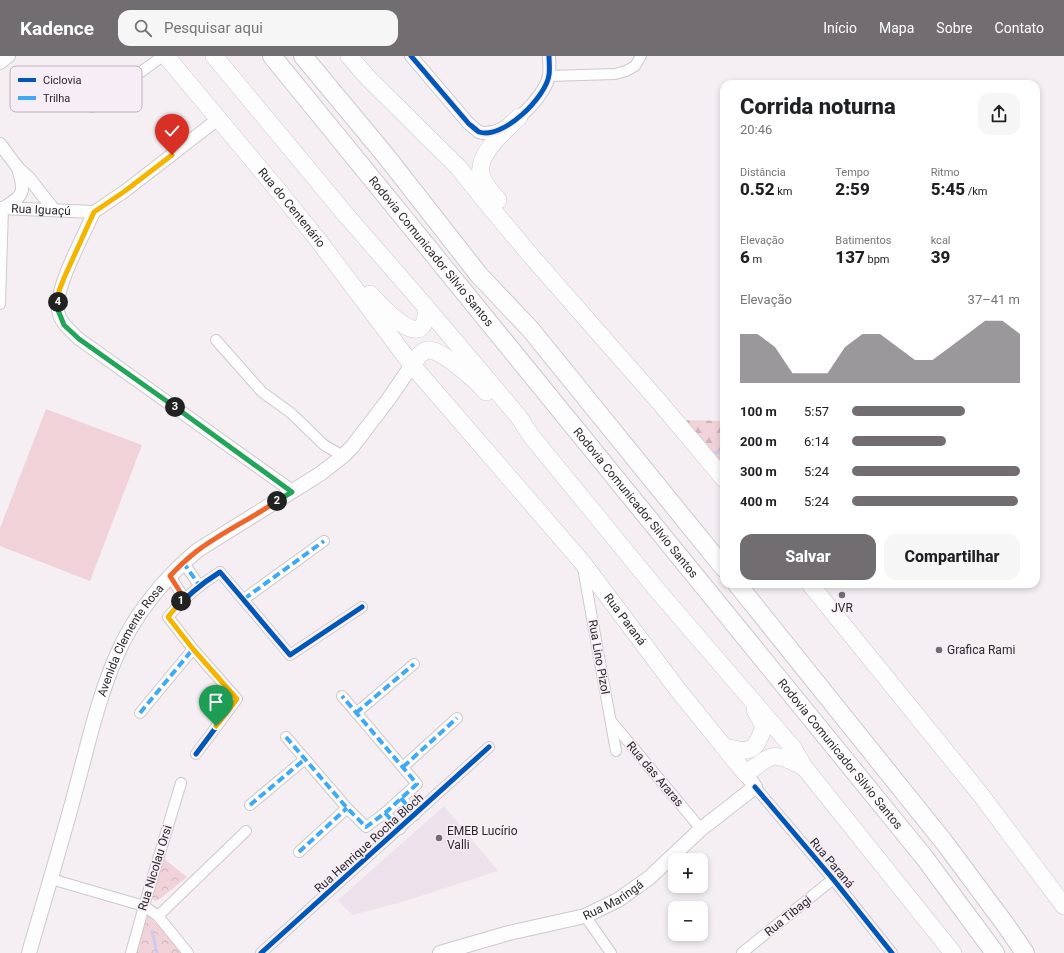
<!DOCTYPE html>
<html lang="pt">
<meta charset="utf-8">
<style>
body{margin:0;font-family:Roboto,sans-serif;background:#f6f6f6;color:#202124;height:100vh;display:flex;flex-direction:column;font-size:15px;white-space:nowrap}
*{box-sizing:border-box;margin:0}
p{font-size:13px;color:#757577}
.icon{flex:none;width:22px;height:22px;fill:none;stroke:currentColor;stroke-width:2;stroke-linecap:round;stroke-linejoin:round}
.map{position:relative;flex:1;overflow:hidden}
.drawer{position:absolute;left:720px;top:24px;width:320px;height:508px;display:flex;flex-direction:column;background:#fff;border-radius:12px;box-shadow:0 2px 6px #0003}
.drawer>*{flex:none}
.fabs{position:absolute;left:668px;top:797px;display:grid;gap:8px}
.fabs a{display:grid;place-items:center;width:40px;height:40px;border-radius:8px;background:#fff;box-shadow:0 2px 6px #0003;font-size:20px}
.pin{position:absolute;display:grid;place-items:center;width:34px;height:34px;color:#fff;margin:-41px -17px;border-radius:50% 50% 50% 0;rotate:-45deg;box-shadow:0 0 4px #0007}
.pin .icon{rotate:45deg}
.km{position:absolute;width:20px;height:20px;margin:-10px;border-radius:50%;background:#222;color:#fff;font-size:11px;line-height:20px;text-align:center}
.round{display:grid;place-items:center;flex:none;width:42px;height:42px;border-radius:12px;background:#f6f6f6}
.summary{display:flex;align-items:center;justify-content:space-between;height:68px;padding:0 20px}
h1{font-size:22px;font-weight:800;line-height:30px}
.stats{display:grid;grid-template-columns:repeat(3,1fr);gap:6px;height:68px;padding:4px 20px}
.stats div{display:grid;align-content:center}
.stats b{font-size:17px;font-weight:800}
.stats small{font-size:11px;font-weight:400}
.stats p{font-size:11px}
.chart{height:112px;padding:8px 20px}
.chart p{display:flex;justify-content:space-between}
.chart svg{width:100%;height:72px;margin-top:4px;fill:#726d71;opacity:.7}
.cta{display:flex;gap:8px;margin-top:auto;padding:8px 20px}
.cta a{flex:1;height:46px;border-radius:12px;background:#726d71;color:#fff;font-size:16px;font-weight:800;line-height:46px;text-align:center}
.cta a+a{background:#f6f6f6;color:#202124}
ul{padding:0 20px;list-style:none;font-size:13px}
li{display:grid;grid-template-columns:64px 48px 1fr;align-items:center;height:30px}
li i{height:10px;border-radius:5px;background:#726d71}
header{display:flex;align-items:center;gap:24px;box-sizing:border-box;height:56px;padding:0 20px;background:#726d71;color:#fff}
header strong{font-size:19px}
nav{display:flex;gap:22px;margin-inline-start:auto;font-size:14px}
.search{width:280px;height:36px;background:#f6f6f6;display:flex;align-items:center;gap:10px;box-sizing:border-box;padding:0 14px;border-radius:12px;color:#757577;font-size:15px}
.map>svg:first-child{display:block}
.built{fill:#ede2ec}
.forest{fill:url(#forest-firs)}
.park{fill:url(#park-crowns)}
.pitch{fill:#f0d2d8}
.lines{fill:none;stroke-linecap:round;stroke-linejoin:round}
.stream{stroke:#cecaea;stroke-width:3}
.minor-casing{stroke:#cdc8cc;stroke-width:12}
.tertiary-casing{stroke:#cdc8cc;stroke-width:14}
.secondary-casing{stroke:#cdc8cc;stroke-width:16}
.trunk-casing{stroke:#cdc8cc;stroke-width:18}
.motorway-casing{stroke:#cdc8cc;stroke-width:20}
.minor{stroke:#fefdfd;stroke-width:10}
.tertiary{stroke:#fefdfd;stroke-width:12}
.secondary{stroke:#fefdfd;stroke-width:14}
.trunk{stroke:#fefdfd;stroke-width:17}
.motorway{stroke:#fefdfd;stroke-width:18}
.quiet{stroke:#3fa9f5;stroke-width:4;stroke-dasharray:8 4;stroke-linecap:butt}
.cycleway-casing{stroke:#f7edf6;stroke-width:8}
.cycleway{stroke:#0057b8;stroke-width:5}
.split-1-casing{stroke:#fff;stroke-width:8}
.split-2-casing{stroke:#fff;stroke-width:8}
.split-3-casing{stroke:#fff;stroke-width:8}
.split-4-casing{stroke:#fff;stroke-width:8}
.split-5-casing{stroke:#fff;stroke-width:8}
.split-1{stroke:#f5b400;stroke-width:5}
.split-2{stroke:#f0652b;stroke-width:5}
.split-3{stroke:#22a559;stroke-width:5}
.split-4{stroke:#22a559;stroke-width:5}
.split-5{stroke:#f5b400;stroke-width:5}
.poi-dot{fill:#726d71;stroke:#f7edf6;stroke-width:1.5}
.labels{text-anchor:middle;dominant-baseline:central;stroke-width:3;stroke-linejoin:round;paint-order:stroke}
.street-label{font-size:12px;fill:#2b272b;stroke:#f7edf6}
.poi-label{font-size:12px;fill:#2b272b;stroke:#f7edf6;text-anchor:start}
.key{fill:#f7edf6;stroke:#bab2b9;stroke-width:1}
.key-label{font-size:11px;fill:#2b272b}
</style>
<header>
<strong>Kadence</strong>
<div class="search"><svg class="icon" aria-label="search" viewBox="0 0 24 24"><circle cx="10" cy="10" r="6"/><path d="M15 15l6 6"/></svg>Pesquisar aqui</div>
<nav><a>Início</a><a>Mapa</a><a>Sobre</a><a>Contato</a></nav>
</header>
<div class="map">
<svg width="1064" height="897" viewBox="0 0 1064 897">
<defs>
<pattern id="forest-firs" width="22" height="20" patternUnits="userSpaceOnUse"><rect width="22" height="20" fill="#f0d2d8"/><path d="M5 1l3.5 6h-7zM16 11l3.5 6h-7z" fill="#ceb4ba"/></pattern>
<pattern id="park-crowns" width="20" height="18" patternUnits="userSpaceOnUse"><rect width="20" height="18" fill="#f0d2d8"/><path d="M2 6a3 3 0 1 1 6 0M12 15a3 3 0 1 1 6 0" fill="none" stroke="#ceb4ba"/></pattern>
</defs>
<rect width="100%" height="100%" fill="#f5eff4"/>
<!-- built -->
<polygon class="built" points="444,750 498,815 402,846 352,859 338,844"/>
<!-- forest -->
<polygon class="forest" points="681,364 724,365 724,412"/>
<!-- park -->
<g class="park">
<polygon points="163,802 187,821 161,842 155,845 153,843 152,838"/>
<polygon points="145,857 159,870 182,897 135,897"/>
</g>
<!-- pitch -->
<polygon class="pitch" points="46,353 142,389 90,525 0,490 0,472"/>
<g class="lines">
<!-- stream -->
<g class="stream">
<polyline points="711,398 724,395"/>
<polyline points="152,875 157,897"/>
</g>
<defs>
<g id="minor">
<polyline points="549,20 615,18 626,15 635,10 641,0"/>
<polyline points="92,51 163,0"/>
<polyline points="0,248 3,152"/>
<polyline points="216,284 262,336 291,357 324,389 343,400"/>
<polyline points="183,506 199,529"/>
<polyline points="583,512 616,695"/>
<polyline points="170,520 184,542"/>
<polyline points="244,543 324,485"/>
<polyline points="140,657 193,593"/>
<polyline points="356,657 414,608"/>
<polyline points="611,665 701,773"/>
<polyline points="286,681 347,752 366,771 385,757 417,728 342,640"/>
<path d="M196,698L237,643L193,593L168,561C184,542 199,529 220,516L290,599L362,551"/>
<polyline points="403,711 457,662"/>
<polyline points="755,731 833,823 892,897"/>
<polyline points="401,742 415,759"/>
<polyline points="250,749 305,703"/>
<polyline points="385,757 400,773"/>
<polyline points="299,796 347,752"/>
<polyline points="51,823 144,850 158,860 188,897"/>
<polyline points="158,860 246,775"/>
<polyline points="585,860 611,897"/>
<polyline points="131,897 144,850 181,727"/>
<polyline points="261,897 489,691"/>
<polyline points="742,897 833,823"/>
</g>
<g id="tertiary">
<path d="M411,0L469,68C472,70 476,74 479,76C503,84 546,41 549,19C550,13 549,6 549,0"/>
<polyline points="0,7 9,0"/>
<polyline points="0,88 18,112 29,122 54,154"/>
<path id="s1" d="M0,152L94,156L125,135L218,63"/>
<path d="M3,152C25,139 25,136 18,112"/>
<path d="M94,156C84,179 55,231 58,254C59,266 71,275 79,283L292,435"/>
</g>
<g id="secondary">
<path id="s2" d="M29,897C44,845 60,792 74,740C87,693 97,645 116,601C133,560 164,522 198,494L320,418L343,400L352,391L388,344L412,309"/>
<path id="s3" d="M440,897L509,877L585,860L618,844L649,822L701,773L755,731L746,718"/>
</g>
<g id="trunk">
<path id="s4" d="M166,0L281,138L322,189L412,309L582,506L678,634L746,718C773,697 773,695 804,711"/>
<polyline points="214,0 346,159 426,251 518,360 532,381 658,535 793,692 804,711 953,897"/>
<polyline points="349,0 368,22 458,111 481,140 532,201 661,348 724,423"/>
<path d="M498,144C491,136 483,128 481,118C477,97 506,74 519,61"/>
<path d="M370,238C378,247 413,286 423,269C427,264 426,257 426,251"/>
<path d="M412,309C416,304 420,296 427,294C439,291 478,326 486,336"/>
<polyline points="810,528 981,739 1064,850"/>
<path d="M724,691C749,697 755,698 764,670L755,654"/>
</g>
<g id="motorway">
<path id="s5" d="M272,0L924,801L995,897"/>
<polyline points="303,0 386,100 479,219 531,274 724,512"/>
<polyline points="737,528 944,786 1005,868 1025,897"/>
</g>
</defs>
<!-- minor casing -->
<use href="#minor" class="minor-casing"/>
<!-- tertiary casing -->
<use href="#tertiary" class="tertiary-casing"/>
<!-- secondary casing -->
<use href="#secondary" class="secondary-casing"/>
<!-- trunk casing -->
<use href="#trunk" class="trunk-casing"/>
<!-- motorway casing -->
<use href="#motorway" class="motorway-casing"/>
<!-- minor -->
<use href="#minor" class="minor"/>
<!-- tertiary -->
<use href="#tertiary" class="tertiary"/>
<!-- secondary -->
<use href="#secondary" class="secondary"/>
<!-- trunk -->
<use href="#trunk" class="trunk"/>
<!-- motorway -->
<use href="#motorway" class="motorway"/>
<!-- quiet -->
<g class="quiet">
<polyline points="183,506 199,529"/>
<polyline points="170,520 184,542"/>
<polyline points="244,543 324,485"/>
<polyline points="140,657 193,593"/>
<polyline points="356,657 414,608"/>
<polyline points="286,681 347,752 366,771 385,757 417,728 342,640"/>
<polyline points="403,711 457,662"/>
<polyline points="401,742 415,759"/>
<polyline points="250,749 305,703"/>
<polyline points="385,757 400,773"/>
<polyline points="299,796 347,752"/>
</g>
<defs>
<g id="cycleway">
<path d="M411,0L469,68C472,70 476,74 479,76C503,84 546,41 549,19C550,13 549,6 549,0"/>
<path d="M94,156C84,179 55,231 58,254C59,266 71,275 79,283L292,435"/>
<path d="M196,698L237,643L193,593L168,561C184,542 199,529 220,516L290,599L362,551"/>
<polyline points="755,731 833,823 892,897"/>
<polyline points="261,897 489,691"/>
</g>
</defs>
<!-- cycleway casing -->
<use href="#cycleway" class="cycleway-casing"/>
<!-- cycleway -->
<use href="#cycleway" class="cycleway"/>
</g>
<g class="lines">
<defs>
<polyline id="split-1" points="181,545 168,561 193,593 237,643 216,670"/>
<path id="split-2" d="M181,545L184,542L170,520C178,511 187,503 197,495C222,476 251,463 277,445"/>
<polyline id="split-3" points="175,351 292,436 277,445"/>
<polyline id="split-4" points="58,246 58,254 64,269 79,283 175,351"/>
<polyline id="split-5" points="58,246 59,235 64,222 94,156 125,135 172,99"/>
</defs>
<!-- split-1 casing -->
<use href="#split-1" class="split-1-casing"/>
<!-- split-2 casing -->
<use href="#split-2" class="split-2-casing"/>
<!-- split-3 casing -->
<use href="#split-3" class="split-3-casing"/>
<!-- split-4 casing -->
<use href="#split-4" class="split-4-casing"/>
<!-- split-5 casing -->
<use href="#split-5" class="split-5-casing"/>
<!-- split-1 -->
<use href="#split-1" class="split-1"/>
<!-- split-2 -->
<use href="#split-2" class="split-2"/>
<!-- split-3 -->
<use href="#split-3" class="split-3"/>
<!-- split-4 -->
<use href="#split-4" class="split-4"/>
<!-- split-5 -->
<use href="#split-5" class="split-5"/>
</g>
<!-- markers -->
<g class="poi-dot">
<circle cx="842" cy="539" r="4"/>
<circle cx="939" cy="594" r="4"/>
<circle cx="439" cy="782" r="4"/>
</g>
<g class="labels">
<!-- street labels -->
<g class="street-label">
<text stroke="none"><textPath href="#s4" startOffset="197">Rua do Centenário</textPath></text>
<text stroke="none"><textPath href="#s1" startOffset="41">Rua Iguaçú</textPath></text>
<text stroke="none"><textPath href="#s5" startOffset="252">Rodovia Comunicador Silvio Santos</textPath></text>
<text stroke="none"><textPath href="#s5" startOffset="576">Rodovia Comunicador Silvio Santos</textPath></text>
<text stroke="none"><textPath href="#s4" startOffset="727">Rua Paraná</textPath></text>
<text stroke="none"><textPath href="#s2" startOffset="330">Avenida Clemente Rosa</textPath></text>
<text transform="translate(599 601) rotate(80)">Rua Lino Pizol</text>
<text stroke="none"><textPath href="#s5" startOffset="900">Rodovia Comunicador Silvio Santos</textPath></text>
<text transform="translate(655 718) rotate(50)">Rua das Araras</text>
<text transform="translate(369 787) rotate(-42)">Rua Henrique Rocha Bloch</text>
<text transform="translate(832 807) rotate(50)">Rua Paraná</text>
<text transform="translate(155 812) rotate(-73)">Rua Nicolau Orsi</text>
<text stroke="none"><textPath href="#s3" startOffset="182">Rua Maringá</textPath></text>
<text transform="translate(788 860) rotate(-39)">Rua Tibagi</text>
</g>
<!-- poi labels -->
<g class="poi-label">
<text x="842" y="552" text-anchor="middle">JVR</text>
<text x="947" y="594">Grafica Rami</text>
<text x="447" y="775">EMEB Lucírio<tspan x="447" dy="14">Valli</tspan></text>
</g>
</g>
<!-- legend -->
<rect x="10" y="10" width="132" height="46" rx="6" class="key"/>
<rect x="18" y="22" width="18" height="4" fill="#0057b8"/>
<rect x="18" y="40" width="18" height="4" fill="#3fa9f5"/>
<g class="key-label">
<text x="43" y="28">Ciclovia</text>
<text x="43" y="46">Trilha</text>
</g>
</svg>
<div class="fabs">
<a>+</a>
<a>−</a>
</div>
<div class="pin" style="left:216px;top:670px;background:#1e9e55"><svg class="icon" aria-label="arrive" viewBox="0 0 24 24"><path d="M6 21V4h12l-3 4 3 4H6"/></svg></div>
<div class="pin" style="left:172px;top:99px;background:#d93025"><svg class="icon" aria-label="check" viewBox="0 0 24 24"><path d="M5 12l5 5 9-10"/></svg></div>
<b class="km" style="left:181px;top:545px">1</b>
<b class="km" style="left:277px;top:445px">2</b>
<b class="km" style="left:175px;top:351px">3</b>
<b class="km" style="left:58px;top:246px">4</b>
<section class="drawer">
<div class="summary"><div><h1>Corrida noturna</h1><p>20:46</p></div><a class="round"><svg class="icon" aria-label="share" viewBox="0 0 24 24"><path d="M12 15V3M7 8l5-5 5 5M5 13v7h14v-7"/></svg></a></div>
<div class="stats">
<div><p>Distância</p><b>0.52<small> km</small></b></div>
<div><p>Tempo</p><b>2:59</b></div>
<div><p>Ritmo</p><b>5:45<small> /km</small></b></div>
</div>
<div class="stats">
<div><p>Elevação</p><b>6<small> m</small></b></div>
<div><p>Batimentos</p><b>137<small> bpm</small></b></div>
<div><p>kcal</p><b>39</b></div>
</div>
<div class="chart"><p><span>Elevação</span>37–41 m</p>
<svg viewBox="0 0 160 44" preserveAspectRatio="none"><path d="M0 44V14L10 14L20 22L30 38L40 38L50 38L60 22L70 14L80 14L90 22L100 30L110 30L120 22L130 14L140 6L150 6L160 14V44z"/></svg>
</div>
<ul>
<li><b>100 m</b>5:57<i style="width:67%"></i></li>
<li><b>200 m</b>6:14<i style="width:56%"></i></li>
<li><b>300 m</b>5:24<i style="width:100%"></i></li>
<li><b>400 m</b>5:24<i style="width:99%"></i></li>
</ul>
<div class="cta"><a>Salvar</a><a>Compartilhar</a></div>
</section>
</div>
